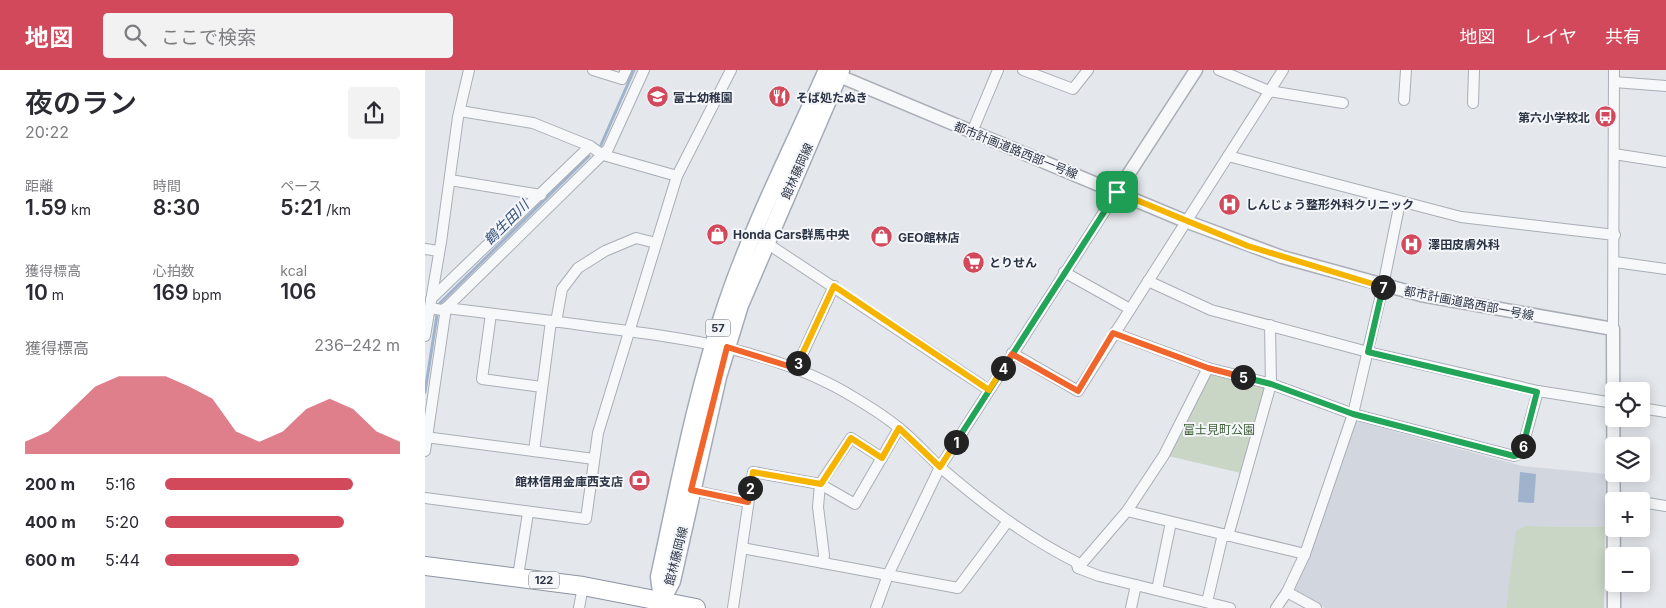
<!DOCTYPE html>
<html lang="ja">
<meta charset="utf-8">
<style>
body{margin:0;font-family:Inter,"Noto Sans JP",sans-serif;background:#f2f2f3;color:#2b2b33;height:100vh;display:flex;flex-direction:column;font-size:19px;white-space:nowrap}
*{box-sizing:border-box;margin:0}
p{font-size:16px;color:#7c7c81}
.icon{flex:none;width:28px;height:28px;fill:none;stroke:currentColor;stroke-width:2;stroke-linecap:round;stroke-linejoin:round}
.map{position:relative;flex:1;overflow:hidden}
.side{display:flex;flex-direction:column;background:#fff;width:425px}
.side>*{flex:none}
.controls{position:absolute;left:1180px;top:312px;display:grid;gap:10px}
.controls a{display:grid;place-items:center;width:45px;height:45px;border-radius:5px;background:#fff;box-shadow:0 2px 12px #0003;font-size:25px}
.pin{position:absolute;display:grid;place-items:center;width:42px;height:42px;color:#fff;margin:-21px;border-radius:10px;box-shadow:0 2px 8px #0006}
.km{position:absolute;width:25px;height:25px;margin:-12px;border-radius:50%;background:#222;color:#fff;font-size:14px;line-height:25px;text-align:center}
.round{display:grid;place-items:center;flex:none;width:52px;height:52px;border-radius:5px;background:#f2f2f3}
.overview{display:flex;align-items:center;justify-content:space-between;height:85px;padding:0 25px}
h1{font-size:28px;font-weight:600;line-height:38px}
.stats{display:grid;grid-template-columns:repeat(3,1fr);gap:8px;height:85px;padding:5px 25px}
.stats div{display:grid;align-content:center}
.stats b{font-size:21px;font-weight:600}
.stats small{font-size:14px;font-weight:400}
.stats p{font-size:14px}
.chart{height:140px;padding:10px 25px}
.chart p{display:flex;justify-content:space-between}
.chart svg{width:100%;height:90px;margin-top:5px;fill:#d1495b;opacity:.7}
ul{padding:0 25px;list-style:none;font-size:16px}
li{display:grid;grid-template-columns:80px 60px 1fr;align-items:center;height:38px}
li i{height:12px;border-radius:6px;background:#d1495b}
header{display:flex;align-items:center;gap:30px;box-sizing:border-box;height:70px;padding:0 25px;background:#d1495b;color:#fff}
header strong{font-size:24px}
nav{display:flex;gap:28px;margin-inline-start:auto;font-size:18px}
.search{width:350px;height:45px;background:#f2f2f3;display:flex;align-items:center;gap:12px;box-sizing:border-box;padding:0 18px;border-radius:5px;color:#7c7c81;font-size:19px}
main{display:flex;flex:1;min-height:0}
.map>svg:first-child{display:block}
.built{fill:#d2d6de}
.green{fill:#c9d6c5}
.water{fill:#9fb4cc}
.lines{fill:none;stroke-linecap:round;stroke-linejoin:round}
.stream{stroke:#9fb4cc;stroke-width:3}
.minor-casing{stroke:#a9aeb7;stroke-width:12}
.tertiary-casing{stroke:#a9aeb7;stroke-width:15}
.primary-casing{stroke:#a3abb8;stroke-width:19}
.trunk-casing{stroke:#8b94a3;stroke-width:20}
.minor{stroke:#f7f8fa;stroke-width:10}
.tertiary{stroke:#f7f8fa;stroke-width:12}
.primary{stroke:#fff;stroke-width:16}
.trunk{stroke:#fff;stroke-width:18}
.split-1-casing{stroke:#fff;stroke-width:10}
.split-2-casing{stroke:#fff;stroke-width:10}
.split-3-casing{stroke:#fff;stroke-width:10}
.split-4-casing{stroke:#fff;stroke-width:10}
.split-5-casing{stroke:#fff;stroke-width:10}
.split-6-casing{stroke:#fff;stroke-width:10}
.split-7-casing{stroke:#fff;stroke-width:10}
.split-8-casing{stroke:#fff;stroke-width:10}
.split-1{stroke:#22a559;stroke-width:6}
.split-2{stroke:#f5b400;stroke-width:6}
.split-3{stroke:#f0652b;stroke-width:6}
.split-4{stroke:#f5b400;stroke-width:6}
.split-5{stroke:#f0652b;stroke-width:6}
.split-6{stroke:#22a559;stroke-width:6}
.split-7{stroke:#22a559;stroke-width:6}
.split-8{stroke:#f5b400;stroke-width:6}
.labels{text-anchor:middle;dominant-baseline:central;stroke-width:4;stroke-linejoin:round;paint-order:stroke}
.shield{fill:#f4f6f9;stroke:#676e7b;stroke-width:1}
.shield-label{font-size:11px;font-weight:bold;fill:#2b3445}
.poi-label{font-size:12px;font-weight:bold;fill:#2b3445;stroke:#f4f6f9;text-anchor:start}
.street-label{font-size:12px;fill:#2b3445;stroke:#f4f6f9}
.park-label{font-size:12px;fill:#3f6138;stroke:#f4f6f9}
.water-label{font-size:14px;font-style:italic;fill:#34527a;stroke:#f4f6f9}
</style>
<header>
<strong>地図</strong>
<div class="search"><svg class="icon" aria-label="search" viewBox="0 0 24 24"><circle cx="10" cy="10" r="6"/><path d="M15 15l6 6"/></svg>ここで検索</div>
<nav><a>地図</a><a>レイヤ</a><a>共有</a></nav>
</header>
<main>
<section class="side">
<div class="overview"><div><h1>夜のラン</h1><p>20:22</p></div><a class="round"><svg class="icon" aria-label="share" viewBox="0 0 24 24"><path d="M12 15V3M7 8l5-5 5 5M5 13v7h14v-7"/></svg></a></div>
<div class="stats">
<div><p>距離</p><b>1.59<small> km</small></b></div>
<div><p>時間</p><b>8:30</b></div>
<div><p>ペース</p><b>5:21<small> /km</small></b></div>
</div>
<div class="stats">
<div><p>獲得標高</p><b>10<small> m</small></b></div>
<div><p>心拍数</p><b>169<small> bpm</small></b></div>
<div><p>kcal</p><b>106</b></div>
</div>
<div class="chart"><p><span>獲得標高</span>236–242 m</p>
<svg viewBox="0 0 160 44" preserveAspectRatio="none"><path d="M0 44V38L10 33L20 22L30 11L40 6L50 6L60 6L70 11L80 17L90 33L100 38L110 33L120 22L130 17L140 22L150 33L160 38V44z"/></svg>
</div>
<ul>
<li><b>200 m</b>5:16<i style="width:80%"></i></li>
<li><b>400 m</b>5:20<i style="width:76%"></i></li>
<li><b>600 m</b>5:44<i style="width:57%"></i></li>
</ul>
</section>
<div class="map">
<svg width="1241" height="538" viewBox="0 0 1241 538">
<rect width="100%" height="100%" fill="#e4e7ec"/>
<!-- built -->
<polygon class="built" points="934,352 1097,396 1181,404 1180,457 1100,456 1092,461 1081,538 900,538 868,521 929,353"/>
<!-- green -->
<g class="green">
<polygon points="783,298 846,314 820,404 739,385"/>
<polygon points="1100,456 1180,457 1179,538 1081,538 1091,461"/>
</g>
<!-- water -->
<polygon class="water" points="1095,402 1111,404 1109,433 1093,432"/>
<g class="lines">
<!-- stream -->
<g class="stream">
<polyline points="176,75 209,0"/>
<polyline points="14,234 164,86"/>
<polyline points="0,322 12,245"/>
</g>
<defs>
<g id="minor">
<polyline points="168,0 197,9 201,0"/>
<polyline points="598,0 648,19 663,0"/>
<polyline points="794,0 844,21 918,33"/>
<polyline points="1189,12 1241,16"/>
<polyline points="979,30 981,0"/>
<polyline points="1048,33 1049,0"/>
<polyline points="35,41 108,53 165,76"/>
<polyline points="547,62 573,0"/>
<polyline points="1189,84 1241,92"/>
<polyline points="803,86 1036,147 1190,165"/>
<polyline points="25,110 116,125"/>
<polyline points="340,172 564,320"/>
<polyline points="0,179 13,181"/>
<polyline points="1190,192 1241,199"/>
<polyline points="639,202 705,239"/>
<polyline points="723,211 786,240 943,282 1113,321 1189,333"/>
<polyline points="6,229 165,76 178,85 252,106"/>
<path d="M5,238L17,240L21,238C71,244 121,250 171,257C260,268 352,280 430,328C445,337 461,347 474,358C489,370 501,384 515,397C557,433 601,467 651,492L653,498L674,506L805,538"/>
<polyline points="66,244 57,309 117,317"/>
<polyline points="131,252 137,219 153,198 180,181 211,168 231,173"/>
<polyline points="1188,259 1189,0"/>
<polyline points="689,263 783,298 846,314 928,344 1089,386 1096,383 1113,321"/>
<polyline points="0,266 16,172 33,47 44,0"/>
<polyline points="587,283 653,321 858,0"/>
<polyline points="371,298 409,216"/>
<polyline points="1216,338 1241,342"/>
<polyline points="0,367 169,389"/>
<polyline points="0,381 21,238 183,79 219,0"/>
<polyline points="109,381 126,251"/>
<polyline points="266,420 323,432"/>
<polyline points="0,428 161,449 173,363 252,106 306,0"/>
<polyline points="1188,428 1211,431"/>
<polyline points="1216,432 1241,436"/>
<polyline points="702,441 880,484"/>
<polyline points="803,466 846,314 845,255"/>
<polyline points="317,478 533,518 583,451"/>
<polyline points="398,493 399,485 393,437 395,414 426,368 457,388"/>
<polyline points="653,498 702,441 739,385 783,298"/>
<polyline points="93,506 103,443"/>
<polyline points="732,520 746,452"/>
<polyline points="862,522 891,538"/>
<polyline points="782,532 798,464"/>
<polyline points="154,538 158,516"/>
<polyline points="308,538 328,402 395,414 430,434 474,358"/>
<polyline points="451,538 463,505 515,397 692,122"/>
<polyline points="706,538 711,515"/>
<polyline points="851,538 862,522 880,484 928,344 958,216 975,132"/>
</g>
<g id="tertiary">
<polyline points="407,3 760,151 857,187 996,225 1188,259 1189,538"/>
<polyline points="692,122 771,0"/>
</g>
<g id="primary">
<polyline points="237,530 247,511 293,307 315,235 416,0"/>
<path d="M237,530L234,507C254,415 271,322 302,232C329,153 368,77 402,0"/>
</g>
<polyline id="trunk" points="0,496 158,516 271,538"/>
</defs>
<!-- minor casing -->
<use href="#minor" class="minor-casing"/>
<!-- tertiary casing -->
<use href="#tertiary" class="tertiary-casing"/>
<!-- primary casing -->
<use href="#primary" class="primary-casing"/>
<!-- trunk casing -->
<use href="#trunk" class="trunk-casing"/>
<!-- minor -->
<use href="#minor" class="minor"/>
<!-- tertiary -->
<use href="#tertiary" class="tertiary"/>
<!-- primary -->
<use href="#primary" class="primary"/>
<!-- trunk -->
<use href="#trunk" class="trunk"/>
</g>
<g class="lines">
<defs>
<polyline id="split-1" points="531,372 692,122"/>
<polyline id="split-2" points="325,418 328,402 396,414 426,368 457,388 474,358 515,397 531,372"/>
<polyline id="split-3" points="325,418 323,432 266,420 302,277 370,298 373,293"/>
<polyline id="split-4" points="373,293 409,216 564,320 578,298"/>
<polyline id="split-5" points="578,298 587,284 653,321 688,263 783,298 818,307"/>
<polyline id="split-6" points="818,307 846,314 928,344 1089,386 1096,384 1098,376"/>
<polyline id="split-7" points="958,217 943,282 1112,322 1098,376"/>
<polyline id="split-8" points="692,122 823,176 958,217"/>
</defs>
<!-- split-1 casing -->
<use href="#split-1" class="split-1-casing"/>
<!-- split-2 casing -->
<use href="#split-2" class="split-2-casing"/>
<!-- split-3 casing -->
<use href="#split-3" class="split-3-casing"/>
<!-- split-4 casing -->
<use href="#split-4" class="split-4-casing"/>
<!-- split-5 casing -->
<use href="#split-5" class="split-5-casing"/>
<!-- split-6 casing -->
<use href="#split-6" class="split-6-casing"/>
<!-- split-7 casing -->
<use href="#split-7" class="split-7-casing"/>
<!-- split-8 casing -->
<use href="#split-8" class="split-8-casing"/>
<!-- split-1 -->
<use href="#split-1" class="split-1"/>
<!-- split-2 -->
<use href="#split-2" class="split-2"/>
<!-- split-3 -->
<use href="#split-3" class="split-3"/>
<!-- split-4 -->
<use href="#split-4" class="split-4"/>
<!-- split-5 -->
<use href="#split-5" class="split-5"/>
<!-- split-6 -->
<use href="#split-6" class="split-6"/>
<!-- split-7 -->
<use href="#split-7" class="split-7"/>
<!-- split-8 -->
<use href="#split-8" class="split-8"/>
</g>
<!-- icons -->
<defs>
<symbol id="school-disc" viewBox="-11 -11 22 22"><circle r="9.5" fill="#d1495b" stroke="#f4f6f9"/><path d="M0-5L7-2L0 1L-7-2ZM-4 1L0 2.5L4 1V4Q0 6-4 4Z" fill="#fff"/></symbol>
<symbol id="restaurant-disc" viewBox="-11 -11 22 22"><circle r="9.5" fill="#d1495b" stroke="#f4f6f9"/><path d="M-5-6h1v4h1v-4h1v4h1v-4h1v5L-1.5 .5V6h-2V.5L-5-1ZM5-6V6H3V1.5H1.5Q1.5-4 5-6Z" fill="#fff"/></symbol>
<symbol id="bus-disc" viewBox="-11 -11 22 22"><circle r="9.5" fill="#d1495b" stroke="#f4f6f9"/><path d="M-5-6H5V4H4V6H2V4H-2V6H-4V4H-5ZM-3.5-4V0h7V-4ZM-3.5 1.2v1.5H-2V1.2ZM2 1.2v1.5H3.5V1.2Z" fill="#fff"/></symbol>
<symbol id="hospital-disc" viewBox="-11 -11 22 22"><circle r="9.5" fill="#d1495b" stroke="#f4f6f9"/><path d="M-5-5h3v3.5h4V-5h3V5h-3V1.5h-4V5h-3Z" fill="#fff"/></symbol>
<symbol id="shop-disc" viewBox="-11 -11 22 22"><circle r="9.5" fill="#d1495b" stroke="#f4f6f9"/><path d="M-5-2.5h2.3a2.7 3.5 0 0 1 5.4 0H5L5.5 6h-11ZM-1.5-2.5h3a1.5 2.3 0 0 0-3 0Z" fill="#fff"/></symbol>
<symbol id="supermarket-disc" viewBox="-11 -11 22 22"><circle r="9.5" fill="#d1495b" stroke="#f4f6f9"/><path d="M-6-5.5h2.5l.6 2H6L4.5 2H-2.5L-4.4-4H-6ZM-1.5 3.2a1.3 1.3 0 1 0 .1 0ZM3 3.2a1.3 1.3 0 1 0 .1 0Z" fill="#fff"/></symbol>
<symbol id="bank-disc" viewBox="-11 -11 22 22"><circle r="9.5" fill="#d1495b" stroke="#f4f6f9"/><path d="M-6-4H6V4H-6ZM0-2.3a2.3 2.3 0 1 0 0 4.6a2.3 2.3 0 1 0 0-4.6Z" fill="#fff"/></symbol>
</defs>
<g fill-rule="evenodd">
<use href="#school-disc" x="220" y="14" width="25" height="25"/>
<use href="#restaurant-disc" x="342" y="14" width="25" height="25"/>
<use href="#bus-disc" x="1168" y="34" width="25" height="25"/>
<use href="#hospital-disc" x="792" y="122" width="25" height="25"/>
<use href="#shop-disc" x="280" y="152" width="25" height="25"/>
<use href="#shop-disc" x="444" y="154" width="25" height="25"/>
<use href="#hospital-disc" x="974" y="162" width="25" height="25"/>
<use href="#supermarket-disc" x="536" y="180" width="25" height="25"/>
<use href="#bank-disc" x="202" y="398" width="25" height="25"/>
</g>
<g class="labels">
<!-- shield labels -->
<g class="shield">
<rect x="280.5" y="249.5" width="25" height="17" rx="4"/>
<rect x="104" y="501.5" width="30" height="17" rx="4"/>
</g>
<g class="shield-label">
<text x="293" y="258">57</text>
<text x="119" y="510">122</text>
</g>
<!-- poi labels -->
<g class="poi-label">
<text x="248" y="27">富士幼稚園</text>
<text x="371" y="27">そば処たぬき</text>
<text x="1165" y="47" text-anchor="end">第六小学校北</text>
<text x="821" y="134">しんじょう整形外科クリニック</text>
<text x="308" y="164">Honda Cars群馬中央</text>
<text x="473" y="167">GEO館林店</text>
<text x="1003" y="174">澤田皮膚外科</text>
<text x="564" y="192">とりせん</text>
<text x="198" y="411" text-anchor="end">館林信用金庫西支店</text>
</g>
<!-- street labels -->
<g class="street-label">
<text transform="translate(591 80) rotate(22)">都市計画道路西部一号線</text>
<text transform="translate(372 101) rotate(-66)">館林藤岡線</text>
<text transform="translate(1044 233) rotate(11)">都市計画道路西部一号線</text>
<text transform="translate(251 486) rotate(-76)">館林藤岡線</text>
</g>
<!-- park labels -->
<g class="park-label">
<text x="794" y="359">富士見町公園</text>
</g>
<!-- water labels -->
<g class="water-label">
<text transform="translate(81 152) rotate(-45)">鶴生田川</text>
</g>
</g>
</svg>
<div class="controls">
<a><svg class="icon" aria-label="locate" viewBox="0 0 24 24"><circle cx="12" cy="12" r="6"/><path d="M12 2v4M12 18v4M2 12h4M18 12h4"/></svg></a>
<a><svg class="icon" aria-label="layers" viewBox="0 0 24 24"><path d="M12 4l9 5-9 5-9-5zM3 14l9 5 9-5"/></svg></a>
<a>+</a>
<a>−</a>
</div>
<div class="pin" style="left:692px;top:122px;background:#1e9e55"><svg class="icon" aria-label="arrive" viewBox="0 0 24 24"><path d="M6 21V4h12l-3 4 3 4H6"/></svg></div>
<b class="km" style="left:531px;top:372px">1</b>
<b class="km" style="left:325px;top:418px">2</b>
<b class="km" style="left:373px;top:293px">3</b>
<b class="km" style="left:578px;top:298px">4</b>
<b class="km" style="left:818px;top:307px">5</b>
<b class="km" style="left:1098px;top:376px">6</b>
<b class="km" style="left:958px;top:217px">7</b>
</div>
</main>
